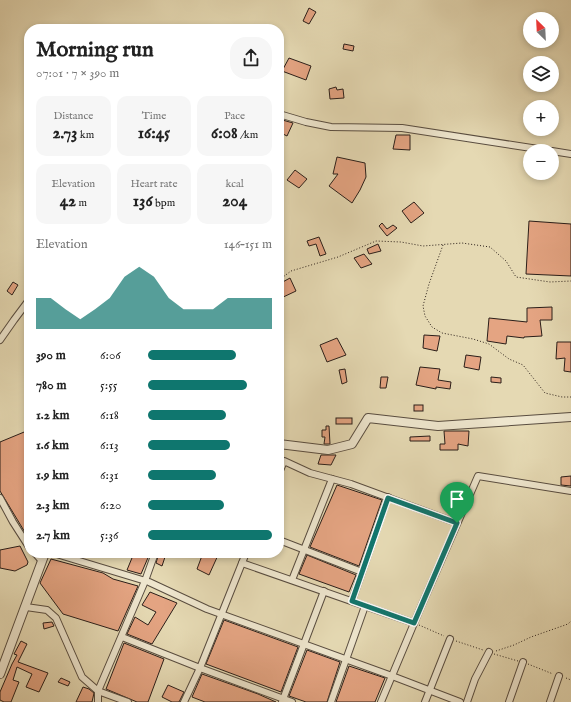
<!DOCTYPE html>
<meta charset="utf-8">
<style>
body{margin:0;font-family:"IM FELL English",serif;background:#f6f6f6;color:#222;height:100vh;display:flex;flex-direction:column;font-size:15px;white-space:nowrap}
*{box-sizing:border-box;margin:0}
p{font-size:13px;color:#767676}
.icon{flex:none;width:22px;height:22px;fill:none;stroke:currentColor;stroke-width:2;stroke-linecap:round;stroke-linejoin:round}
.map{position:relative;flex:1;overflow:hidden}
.panel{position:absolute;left:24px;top:24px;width:260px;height:534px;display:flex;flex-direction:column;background:#fff;border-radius:16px;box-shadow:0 2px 6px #0003}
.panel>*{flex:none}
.needle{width:26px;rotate:336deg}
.buttons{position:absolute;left:523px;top:12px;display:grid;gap:8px}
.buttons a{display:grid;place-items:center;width:36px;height:36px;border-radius:50%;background:#fff;box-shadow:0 2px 6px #0003;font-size:20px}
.pin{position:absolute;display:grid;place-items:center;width:34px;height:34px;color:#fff;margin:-41px -17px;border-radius:50% 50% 50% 0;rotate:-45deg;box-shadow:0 0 4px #0007}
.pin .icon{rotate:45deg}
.round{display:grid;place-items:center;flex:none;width:42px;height:42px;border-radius:16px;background:#f6f6f6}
.summary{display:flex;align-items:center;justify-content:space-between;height:68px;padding:0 12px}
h1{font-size:22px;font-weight:700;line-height:30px}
.figures{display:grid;grid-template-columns:repeat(3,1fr);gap:6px;height:68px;padding:4px 12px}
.figures div{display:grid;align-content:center;border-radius:10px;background:#f6f6f6;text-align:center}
.figures b{font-size:17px;font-weight:700}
.figures small{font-size:11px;font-weight:400}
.figures p{font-size:11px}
.chart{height:112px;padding:8px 12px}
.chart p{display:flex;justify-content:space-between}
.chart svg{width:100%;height:72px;margin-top:4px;fill:#0f766e;opacity:.7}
ul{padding:0 12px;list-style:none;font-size:13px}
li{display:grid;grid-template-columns:64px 48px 1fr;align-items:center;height:30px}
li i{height:10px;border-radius:5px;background:#0f766e}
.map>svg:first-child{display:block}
.building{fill:#e4a482;stroke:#2a1e19}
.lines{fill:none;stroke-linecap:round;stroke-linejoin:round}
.minor-casing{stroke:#594d40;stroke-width:8}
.tertiary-casing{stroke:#594d40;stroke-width:10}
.path{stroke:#2a1e19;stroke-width:1;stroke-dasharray:1 2;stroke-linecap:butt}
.minor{stroke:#eee6ce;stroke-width:6}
.tertiary{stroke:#eee6ce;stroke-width:8}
.route-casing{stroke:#fff;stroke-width:8}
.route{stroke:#0f766e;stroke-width:5}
</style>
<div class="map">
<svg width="571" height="702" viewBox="0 0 571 702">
<rect width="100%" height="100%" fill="#e5d9b3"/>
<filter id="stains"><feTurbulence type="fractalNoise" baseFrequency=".005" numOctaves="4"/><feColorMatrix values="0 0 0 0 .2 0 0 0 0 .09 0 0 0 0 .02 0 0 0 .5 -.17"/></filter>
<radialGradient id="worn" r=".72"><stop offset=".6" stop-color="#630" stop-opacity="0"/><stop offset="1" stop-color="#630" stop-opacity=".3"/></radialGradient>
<!-- building -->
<g class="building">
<polygon points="309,8 316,12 309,24 303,21"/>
<polygon points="344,44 354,46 353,51 343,49"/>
<polygon points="289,58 311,66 306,80 282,71"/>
<polygon points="336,87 337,90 343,89 344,98 330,99 329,89"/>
<polygon points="279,119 293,123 287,136 279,132"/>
<polygon points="396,135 410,135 410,150 393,149"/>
<polygon points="337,157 365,163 366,177 360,190 352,203 329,186 338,174 333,174"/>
<polygon points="295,170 307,179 299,188 287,180"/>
<polygon points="414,202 424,213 411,223 402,211"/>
<polygon points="529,221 571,224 571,276 526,274"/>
<polygon points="382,223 387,229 393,225 397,228 387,236 379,226"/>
<polygon points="319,237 326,254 320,256 316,244 309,246 307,241"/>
<polygon points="378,244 381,251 369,254 367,249"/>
<polygon points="364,254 372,264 361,268 354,258"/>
<polygon points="290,278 296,291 279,299 279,284"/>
<polygon points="13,282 18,285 12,295 7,291"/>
<polygon points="552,307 552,320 540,320 542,336 524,337 524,338 507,336 506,344 487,341 489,318 527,322 527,308"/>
<polygon points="424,335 440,336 437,351 423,348"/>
<polygon points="337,338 346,355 327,362 320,345"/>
<polygon points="557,342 571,342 571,372 564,371 565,358 556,359"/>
<polygon points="466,355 481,357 479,370 464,367"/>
<polygon points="420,367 440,369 438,380 451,382 450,389 436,387 436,389 416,385"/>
<polygon points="345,369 347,382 342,384 339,370"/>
<polygon points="381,377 388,377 386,388 380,388"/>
<polygon points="491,377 501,378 501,383 491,382"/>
<rect x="414" y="405" width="9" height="6"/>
<rect x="336" y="418" width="16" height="6"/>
<polygon points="326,426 329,426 330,444 324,444 325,437 322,437 322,430 326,430"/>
<polygon points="29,430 29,539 0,491 0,442"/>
<polygon points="444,431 469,431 468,446 458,444 458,450 440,450 440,444 445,444"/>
<polygon points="430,436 430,441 410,441 410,437"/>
<polygon points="321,455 336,455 331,465 318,464"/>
<polygon points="571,476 571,486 561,485 561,477"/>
<polygon points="337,485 382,500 359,566 310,547"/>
<polygon points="20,546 28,562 27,565 15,571 0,568 0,550"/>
<polygon points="134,553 150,553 141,574 127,570"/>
<polygon points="159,553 159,554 165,557 162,566 156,563"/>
<polygon points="203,553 219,553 209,575 197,569"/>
<polygon points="307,555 356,575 349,592 299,574"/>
<polygon points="51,559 103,573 113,579 138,586 118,631 63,614 40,583"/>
<polygon points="150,592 177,603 152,644 127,634 135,617 148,625 156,612 142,605"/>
<polygon points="224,620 298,647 281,692 206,664"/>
<polygon points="52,622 54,626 44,629 43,623"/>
<polygon points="21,641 27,644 18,662 48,673 39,692 26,687 32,674 17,667 13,680 19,682 11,702 4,702 0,700 0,692 12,664 17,655 14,654"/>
<polygon points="124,643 164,659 148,702 137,702 106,689"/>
<polygon points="307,650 340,662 327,702 306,702 289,696"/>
<polygon points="349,666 385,678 375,702 336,702"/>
<polygon points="202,674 258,694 276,702 205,702 192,697"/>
<polygon points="61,678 70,682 68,686 58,682"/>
<polygon points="168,685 184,692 179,702 172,702 162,697"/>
<polygon points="83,687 89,689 94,693 92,702 76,702"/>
</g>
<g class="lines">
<defs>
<g id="minor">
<polyline points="279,114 306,122 331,127 402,128 551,151"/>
<polyline points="552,151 571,154"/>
<polyline points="0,340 14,320 29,300"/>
<polyline points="279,473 284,461 310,473 351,484 457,523"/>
<polyline points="0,498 13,522 29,547"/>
<polyline points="279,540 362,572"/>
<polyline points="35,553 42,561"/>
<polyline points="53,553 149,582 207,609 392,676 460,702"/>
<polyline points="242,563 414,623"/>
<polyline points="292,580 332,479"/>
<polyline points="352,601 388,497"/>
<polyline points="26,607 47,610 56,618 82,677 98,691 98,702"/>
<polyline points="122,637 200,668 246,553"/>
<polyline points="128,702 98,691 145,581 155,553"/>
<polyline points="184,702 200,668 292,702"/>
<polyline points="282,702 324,591"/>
<polyline points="331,702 365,606"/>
<polyline points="381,702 420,609 478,476 571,491"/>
<polyline points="425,702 450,639"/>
<polyline points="467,702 475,679 489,652"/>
<polyline points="509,702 523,662"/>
<polyline points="550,702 559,676"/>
</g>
<g id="tertiary">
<polyline points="279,444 328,450 352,444 368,418 438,426 571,417"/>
<polyline points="0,674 45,553"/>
</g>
</defs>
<!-- minor casing -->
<use href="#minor" class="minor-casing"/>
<!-- tertiary casing -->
<use href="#tertiary" class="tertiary-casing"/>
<!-- path -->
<g class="path">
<polyline points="443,245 429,284 423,306 425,316 432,327 442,333 473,339 489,344 509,359 523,365 545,393 562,397 571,397"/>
<polyline points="279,280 291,271 338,257 376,241 401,242 423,246 462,243 490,247 506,261 516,277 550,282 571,281"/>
<polyline points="419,625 444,636"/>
<polyline points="456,641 483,650"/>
<polyline points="496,651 514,645 531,637 568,624 571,621"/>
<polyline points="494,654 518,661"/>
<polyline points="528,664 553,674"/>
<polyline points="566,678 571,680"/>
</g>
<!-- minor -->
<use href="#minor" class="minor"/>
<!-- tertiary -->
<use href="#tertiary" class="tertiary"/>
</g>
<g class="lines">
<defs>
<polygon id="route" points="388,498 457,523 414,623 352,601"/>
</defs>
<!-- route casing -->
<use href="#route" class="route-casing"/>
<!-- route -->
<use href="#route" class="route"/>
</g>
<rect width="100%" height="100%" filter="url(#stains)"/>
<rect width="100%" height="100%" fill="url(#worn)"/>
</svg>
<div class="buttons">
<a><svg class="needle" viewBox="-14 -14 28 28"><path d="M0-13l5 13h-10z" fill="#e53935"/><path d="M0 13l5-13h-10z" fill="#767676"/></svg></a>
<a><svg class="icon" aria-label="layers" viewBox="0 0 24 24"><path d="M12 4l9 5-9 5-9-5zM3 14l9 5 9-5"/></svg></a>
<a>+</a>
<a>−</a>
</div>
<div class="pin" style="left:457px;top:523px;background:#1e9e55"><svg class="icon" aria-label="arrive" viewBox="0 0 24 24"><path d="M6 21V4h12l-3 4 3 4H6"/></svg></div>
<section class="panel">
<div class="summary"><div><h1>Morning run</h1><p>07:01 · 7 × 390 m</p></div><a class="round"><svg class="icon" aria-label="share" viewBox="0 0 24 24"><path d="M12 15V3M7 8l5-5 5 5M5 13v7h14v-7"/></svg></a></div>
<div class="figures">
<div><p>Distance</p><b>2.73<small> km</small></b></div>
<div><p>Time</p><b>16:45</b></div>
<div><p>Pace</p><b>6:08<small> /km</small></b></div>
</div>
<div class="figures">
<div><p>Elevation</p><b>42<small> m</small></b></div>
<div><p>Heart rate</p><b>136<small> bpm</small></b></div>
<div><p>kcal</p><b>204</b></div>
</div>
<div class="chart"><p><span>Elevation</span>146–151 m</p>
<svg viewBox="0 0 160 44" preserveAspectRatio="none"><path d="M0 44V25L10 25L20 32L30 38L40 32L50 25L60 12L70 6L80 12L90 25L100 32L110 32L120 32L130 25L140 25L150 25L160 25V44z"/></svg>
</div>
<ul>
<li><b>390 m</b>6:06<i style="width:71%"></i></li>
<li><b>780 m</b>5:55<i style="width:80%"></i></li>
<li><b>1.2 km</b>6:18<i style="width:63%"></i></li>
<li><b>1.6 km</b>6:13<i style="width:66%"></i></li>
<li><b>1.9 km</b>6:31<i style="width:55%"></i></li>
<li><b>2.3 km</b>6:20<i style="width:61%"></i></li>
<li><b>2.7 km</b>5:36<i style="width:100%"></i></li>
</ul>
</section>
</div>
